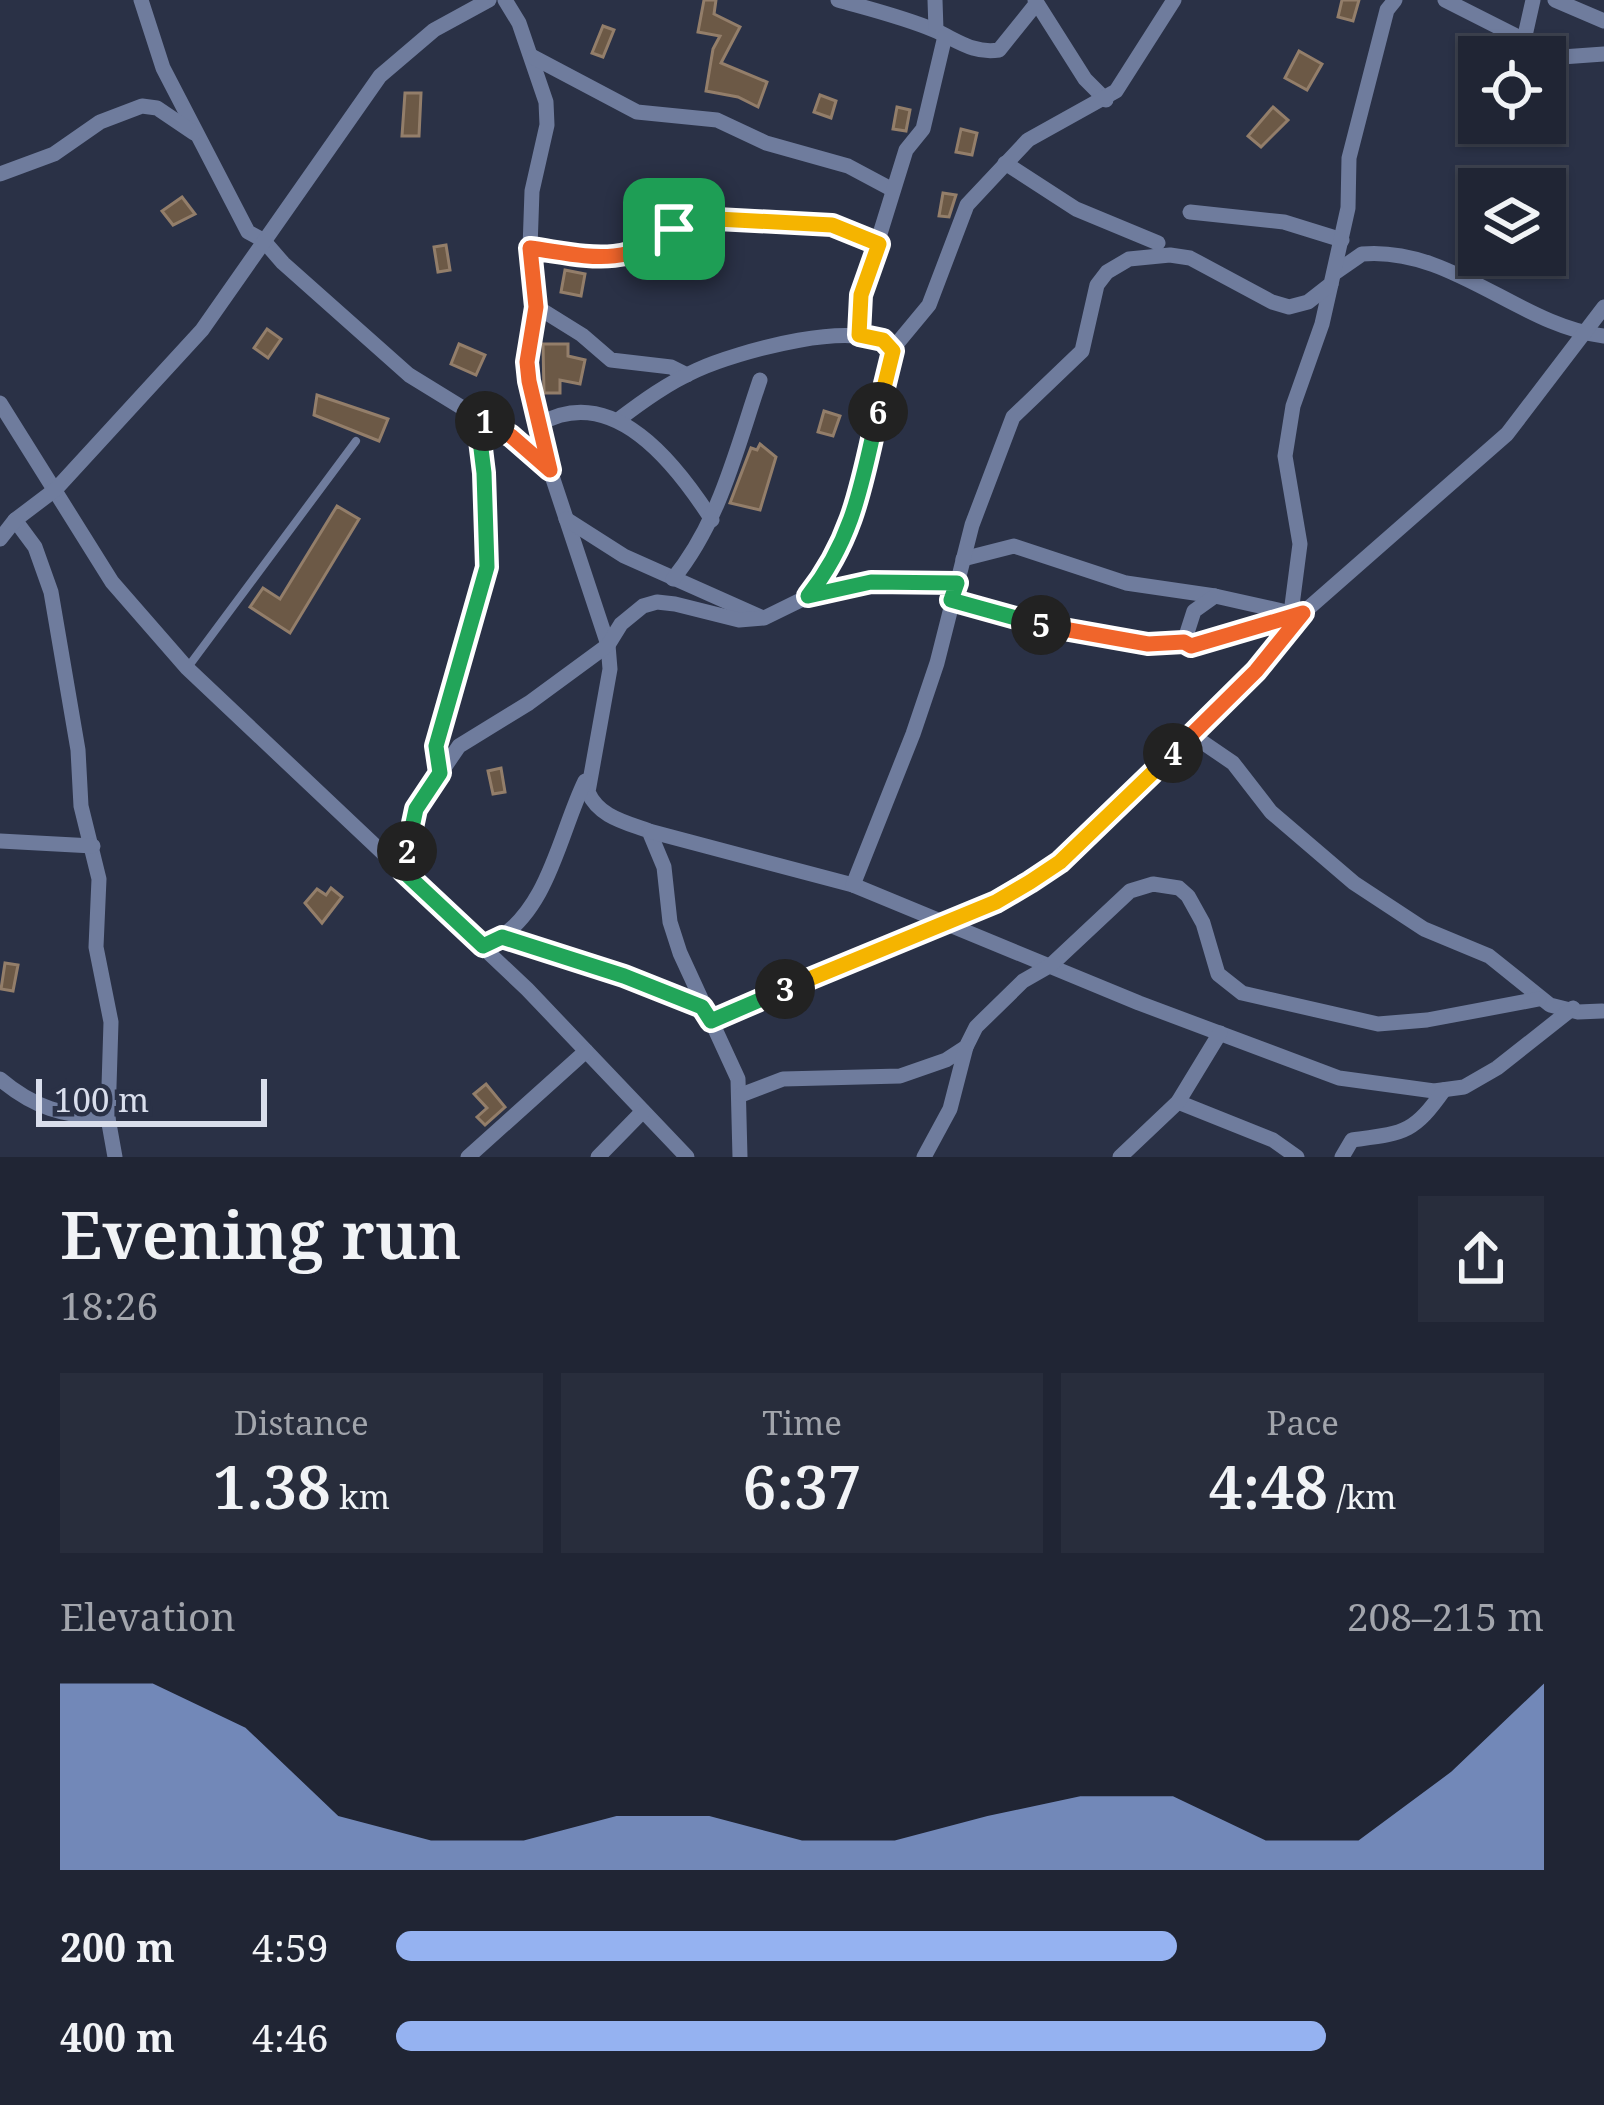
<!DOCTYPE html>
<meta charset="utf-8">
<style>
body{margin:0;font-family:"Noto Serif",serif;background:#282d3c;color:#f1f3f6;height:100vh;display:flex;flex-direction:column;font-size:45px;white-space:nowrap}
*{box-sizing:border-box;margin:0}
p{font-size:39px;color:#a2a5ac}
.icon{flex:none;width:66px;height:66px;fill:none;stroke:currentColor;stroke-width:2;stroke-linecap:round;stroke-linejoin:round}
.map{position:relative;height:1157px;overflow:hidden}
.details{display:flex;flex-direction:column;background:#202534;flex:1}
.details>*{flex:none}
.buttons{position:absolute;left:1458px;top:36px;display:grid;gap:24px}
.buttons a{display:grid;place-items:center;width:108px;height:108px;border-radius:0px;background:#202534;box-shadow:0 3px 9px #0004,0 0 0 3px #3d424f;font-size:60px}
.scale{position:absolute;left:36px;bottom:30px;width:231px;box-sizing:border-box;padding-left:12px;border:6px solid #d9deec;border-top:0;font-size:33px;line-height:42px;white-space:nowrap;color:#d9deec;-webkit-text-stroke:9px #2a3146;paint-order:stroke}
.pin{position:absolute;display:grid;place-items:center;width:102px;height:102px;color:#fff;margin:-51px;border-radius:24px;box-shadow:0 6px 18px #0006}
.km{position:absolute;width:60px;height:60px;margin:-30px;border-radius:50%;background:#222;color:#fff;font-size:33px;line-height:60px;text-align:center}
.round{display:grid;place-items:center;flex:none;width:126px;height:126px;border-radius:0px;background:#282d3c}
.headline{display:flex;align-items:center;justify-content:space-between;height:204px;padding:0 60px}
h1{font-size:66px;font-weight:600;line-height:90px}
.figures{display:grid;grid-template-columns:repeat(3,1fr);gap:18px;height:204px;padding:12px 60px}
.figures div{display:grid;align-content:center;border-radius:0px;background:#282d3c;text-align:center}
.figures b{font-size:60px;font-weight:600}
.figures small{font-size:33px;font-weight:400}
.figures p{font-size:33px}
.chart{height:336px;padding:24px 60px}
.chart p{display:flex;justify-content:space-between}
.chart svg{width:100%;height:216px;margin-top:12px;fill:#95b2f1;opacity:.7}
ul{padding:0 60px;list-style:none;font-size:39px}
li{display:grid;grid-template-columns:192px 144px 1fr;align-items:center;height:90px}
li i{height:30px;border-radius:15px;background:#95b2f1}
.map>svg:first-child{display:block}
.building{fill:#6c5946;stroke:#937e6a;stroke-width:3}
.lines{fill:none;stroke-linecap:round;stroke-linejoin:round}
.lane{stroke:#6f7c9d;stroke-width:8}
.street{stroke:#6f7c9d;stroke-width:15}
.split-1-casing{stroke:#fff;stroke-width:24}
.split-2-casing{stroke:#fff;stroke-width:24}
.split-3-casing{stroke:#fff;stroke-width:24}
.split-4-casing{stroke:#fff;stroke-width:24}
.split-5-casing{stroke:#fff;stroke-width:24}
.split-6-casing{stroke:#fff;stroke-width:24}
.split-7-casing{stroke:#fff;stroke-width:24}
.split-1{stroke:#f0652b;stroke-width:15}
.split-2{stroke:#22a559;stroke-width:15}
.split-3{stroke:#22a559;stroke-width:15}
.split-4{stroke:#f5b400;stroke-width:15}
.split-5{stroke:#f0652b;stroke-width:15}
.split-6{stroke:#22a559;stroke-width:15}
.split-7{stroke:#f5b400;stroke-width:15}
</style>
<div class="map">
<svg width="1604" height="1157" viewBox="0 0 1604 1157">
<rect width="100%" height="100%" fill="#2a3146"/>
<!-- building -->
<g class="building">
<polygon points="704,0 716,0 714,14 740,27 721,63 767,82 758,107 738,97 706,91 713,49 720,36 698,32"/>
<polygon points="1342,0 1359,0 1353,21 1338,17"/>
<polygon points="603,26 614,30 603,57 592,53"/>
<polygon points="1299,51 1322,64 1307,90 1285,78"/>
<polygon points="405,93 421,93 419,136 402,136"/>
<polygon points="820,95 836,101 831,118 814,112"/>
<polygon points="897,107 910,110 906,131 893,129"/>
<polygon points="1273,107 1288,120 1261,147 1248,136"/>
<polygon points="961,129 977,133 972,155 956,152"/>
<polygon points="943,193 956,195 949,217 939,216"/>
<polygon points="182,197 195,214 173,225 162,211"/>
<polygon points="446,245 450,270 438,272 434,247"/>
<polygon points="565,270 585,274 581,296 561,292"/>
<polygon points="267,329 281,339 268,358 254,348"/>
<polygon points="459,344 485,355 476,375 451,364"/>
<polygon points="543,344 568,344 568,356 585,360 580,384 560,380 560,393 544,393"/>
<polygon points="317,395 388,419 379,441 314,415"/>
<polygon points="824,411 840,416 833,436 818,432"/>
<polygon points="760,444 776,457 760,510 730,503 751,448 757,450"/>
<polygon points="337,506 359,519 290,633 250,607 263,588 280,599"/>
<polygon points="501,768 505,792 493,794 488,771"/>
<polygon points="331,888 342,897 322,923 305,903 317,889 326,895"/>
<polygon points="5,963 18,965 13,991 1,989"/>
<polygon points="486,1084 505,1107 485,1125 477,1117 487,1108 474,1094"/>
</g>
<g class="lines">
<!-- lane -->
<polyline class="lane" points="188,667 356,441"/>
<!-- street -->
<g class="street">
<polyline points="141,0 163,68 248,232 263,240 283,263 409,375 510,437 550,470"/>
<path d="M505,0L519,23L546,102L547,125L532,191L530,248L537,307L527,362L529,381L550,470L608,645L610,669L588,792C599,817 625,822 649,831L664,867L670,922L680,953L738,1079L740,1157"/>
<path d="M838,0C870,9 903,17 934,30C957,40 973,54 999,50L1036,4"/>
<polyline points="935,0 936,30"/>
<polyline points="1035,0 1085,79 1106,100"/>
<polyline points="1445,0 1524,40 1540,53 1562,57 1604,54"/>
<polyline points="1555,0 1604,21"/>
<polyline points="1524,40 1533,0"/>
<polyline points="533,57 637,112 717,120 766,143 848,166 893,190"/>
<polyline points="1005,163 1076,209 1158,243"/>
<polyline points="0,174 54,154 100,122 142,106 157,108 194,133"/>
<polyline points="1190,212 1284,222 1342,240"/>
<polyline points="530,248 591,256 633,254 650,248 684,222 714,217 832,225 879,244"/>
<path d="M1336,272L1362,254C1451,246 1520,326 1604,336"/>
<polyline points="537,307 582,335 611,360 671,367 687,375"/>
<polyline points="859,335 861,295 906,150 923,129 945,36"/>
<polyline points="0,403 112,582 187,668 527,989 687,1157"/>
<path d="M618,420C643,401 668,383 697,370C734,353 866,314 893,351"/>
<path d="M540,424C613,382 676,464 712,520"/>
<polyline points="566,519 624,556 761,617"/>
<polyline points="15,520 35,547 51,592 78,750 81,806 99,879 96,947 111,1022 108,1118 115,1157"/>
<polyline points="0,539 15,520 56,489 202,330 380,76 434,30 489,0"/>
<polyline points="963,559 1014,546 1126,583 1215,596"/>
<path d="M673,579C720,521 736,450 760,380"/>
<polyline points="809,596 828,571 848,534 895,346 929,305 967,205 1028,140 1116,91 1174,0"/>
<path d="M951,600C1006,616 1060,630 1117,638C1138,642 1174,638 1191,646L1298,615"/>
<polyline points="1291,613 1300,544 1285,456 1293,406 1322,324 1331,284"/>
<polyline points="1184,642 1194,611 1215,596 1291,613 1290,618"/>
<polyline points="1192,735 1233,763 1271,812 1354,883 1424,929 1489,956 1550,1005 1578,1012 1602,1011"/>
<polyline points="440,773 437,746 487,567 484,473 477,416"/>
<polyline points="649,831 853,885 1139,1003 1339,1078 1434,1091 1464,1087 1497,1068 1573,1008"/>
<polyline points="0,841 93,846"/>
<polyline points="403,871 416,809 459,746 529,703 608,645 621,624 643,606 657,602 675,604 739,620 764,618 809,596 848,585 957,583"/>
<polyline points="853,885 913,734 937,663 972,525 1013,417 1082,351 1097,285 1107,272 1129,259 1170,255 1190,258 1272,302 1289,307 1308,302 1331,284 1348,208 1349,158 1387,10 1395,0"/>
<polyline points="502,937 702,1007"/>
<path d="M496,940C549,909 560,832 585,781"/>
<polyline points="711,1020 996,902 1060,862 1222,708 1303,613 1507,434 1604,307"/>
<path d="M0,1079C34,1108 64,1116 108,1118"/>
<polyline points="741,1095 783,1079 900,1076 946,1060 966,1047 976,1027 1023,981 1051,965 1130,891 1153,884 1179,888 1188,896 1203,923 1218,974 1242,993 1378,1024 1427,1020 1539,999"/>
<polyline points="1178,1102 1273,1140 1297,1157"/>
<polyline points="468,1157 586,1051"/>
<polyline points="598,1157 643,1111"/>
<polyline points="924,1157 950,1109 966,1047"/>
<polyline points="1120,1157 1178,1102 1220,1033"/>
<path d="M1342,1157L1352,1140C1404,1133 1413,1134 1444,1090"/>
</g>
</g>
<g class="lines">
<defs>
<path id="split-1" d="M485,421L511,436L550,470L529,381L527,362L536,307L530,248C588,256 625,269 674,229"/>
<polyline id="split-2" points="407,851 416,809 440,773 436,746 487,567 484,473 477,416 485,421"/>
<polyline id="split-3" points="407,851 403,871 483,946 502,937 624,976 702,1007 711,1021 785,989"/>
<polyline id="split-4" points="785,989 996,902 1030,882 1060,862 1173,753"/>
<polyline id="split-5" points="1041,625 1148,644 1184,642 1191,646 1303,613 1256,671 1173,753"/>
<path id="split-6" d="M878,412C862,482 854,538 808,596L871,582L957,583L951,600L1041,625"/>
<polyline id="split-7" points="674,229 698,218 832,225 879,244 861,295 859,335 883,340 893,351 878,412"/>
</defs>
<!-- split-1 casing -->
<use href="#split-1" class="split-1-casing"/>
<!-- split-2 casing -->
<use href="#split-2" class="split-2-casing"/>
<!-- split-3 casing -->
<use href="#split-3" class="split-3-casing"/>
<!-- split-4 casing -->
<use href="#split-4" class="split-4-casing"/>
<!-- split-5 casing -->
<use href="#split-5" class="split-5-casing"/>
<!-- split-6 casing -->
<use href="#split-6" class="split-6-casing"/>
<!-- split-7 casing -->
<use href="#split-7" class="split-7-casing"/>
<!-- split-1 -->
<use href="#split-1" class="split-1"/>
<!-- split-2 -->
<use href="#split-2" class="split-2"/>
<!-- split-3 -->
<use href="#split-3" class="split-3"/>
<!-- split-4 -->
<use href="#split-4" class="split-4"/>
<!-- split-5 -->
<use href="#split-5" class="split-5"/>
<!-- split-6 -->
<use href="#split-6" class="split-6"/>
<!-- split-7 -->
<use href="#split-7" class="split-7"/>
</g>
</svg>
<div class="buttons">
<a><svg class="icon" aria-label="locate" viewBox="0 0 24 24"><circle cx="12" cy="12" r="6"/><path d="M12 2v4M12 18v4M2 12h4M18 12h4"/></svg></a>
<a><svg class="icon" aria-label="layers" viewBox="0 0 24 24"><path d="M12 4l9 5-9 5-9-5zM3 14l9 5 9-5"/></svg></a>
</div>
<div class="scale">100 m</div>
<div class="pin" style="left:674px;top:229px;background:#1e9e55"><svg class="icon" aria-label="arrive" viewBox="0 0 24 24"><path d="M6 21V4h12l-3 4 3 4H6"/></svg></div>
<b class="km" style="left:485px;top:421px">1</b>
<b class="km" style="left:407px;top:851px">2</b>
<b class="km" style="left:785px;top:989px">3</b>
<b class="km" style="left:1173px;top:753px">4</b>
<b class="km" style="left:1041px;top:625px">5</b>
<b class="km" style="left:878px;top:412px">6</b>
</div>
<section class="details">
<div class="headline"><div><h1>Evening run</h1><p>18:26</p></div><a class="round"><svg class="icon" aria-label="share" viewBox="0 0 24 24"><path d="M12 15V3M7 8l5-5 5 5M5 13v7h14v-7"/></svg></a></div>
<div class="figures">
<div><p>Distance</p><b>1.38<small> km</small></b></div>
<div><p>Time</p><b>6:37</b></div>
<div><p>Pace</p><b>4:48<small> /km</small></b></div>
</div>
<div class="chart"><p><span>Elevation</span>208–215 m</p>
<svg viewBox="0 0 160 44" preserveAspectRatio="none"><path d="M0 44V6L10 6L20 15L30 33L40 38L50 38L60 33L70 33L80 38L90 38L100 33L110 29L120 29L130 38L140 38L150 24L160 6V44z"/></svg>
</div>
<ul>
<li><b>200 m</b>4:59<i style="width:68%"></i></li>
<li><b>400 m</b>4:46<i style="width:81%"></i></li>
</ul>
</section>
